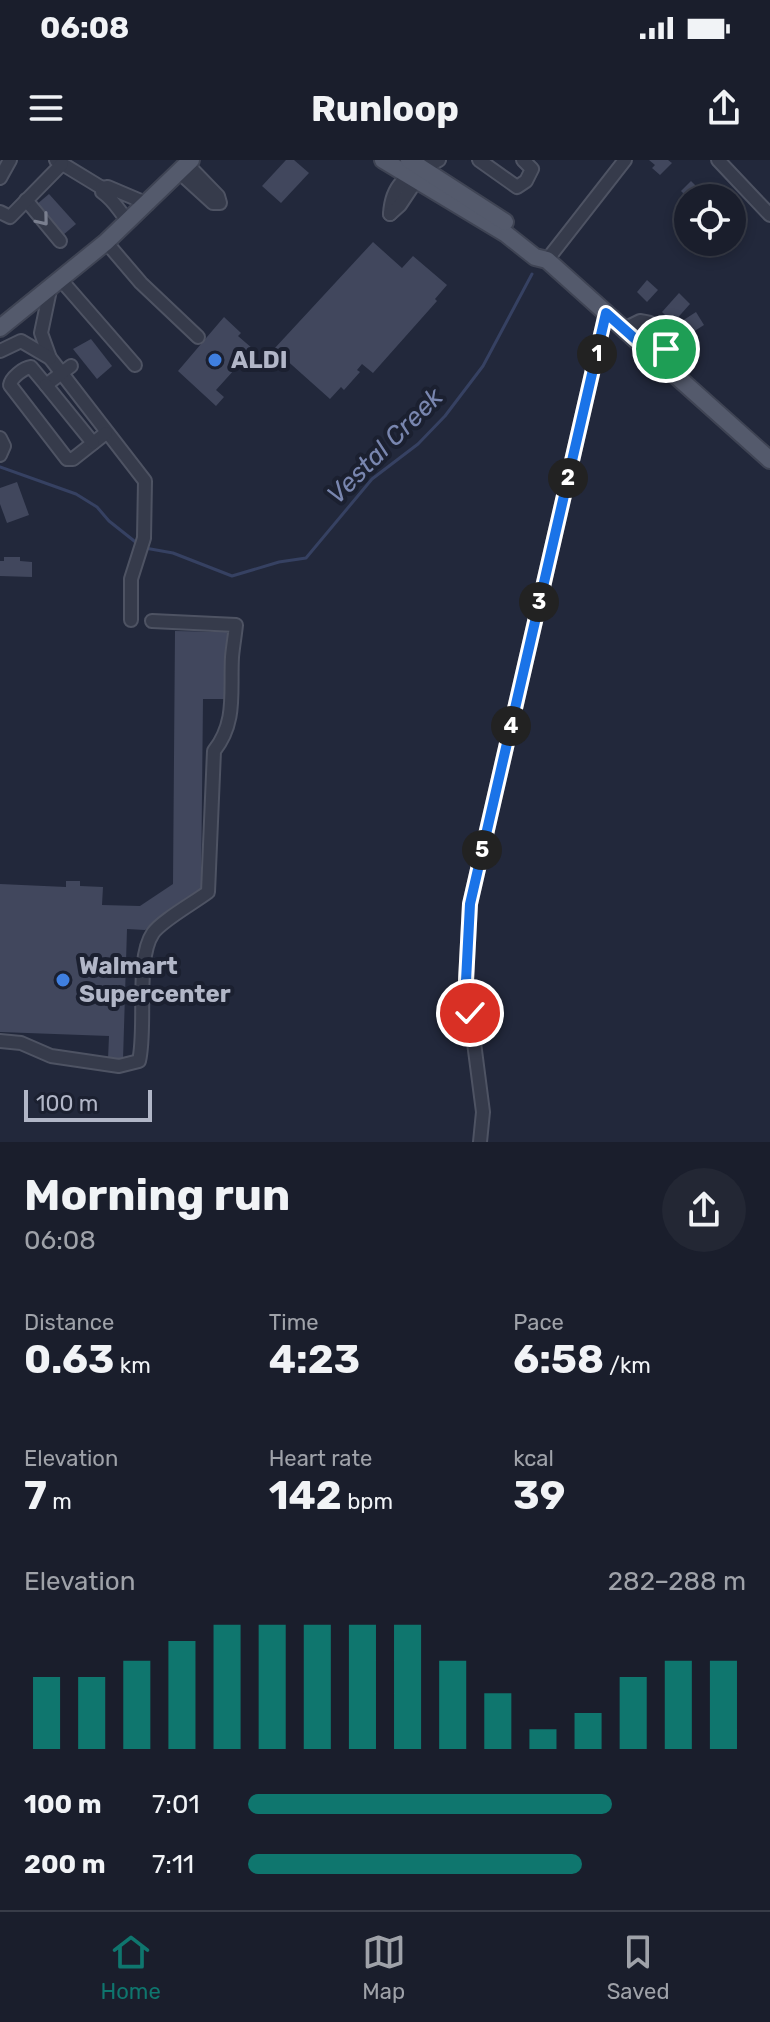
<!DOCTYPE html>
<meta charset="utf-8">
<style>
body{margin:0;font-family:Rubik,sans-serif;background:#232734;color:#f1f3f6;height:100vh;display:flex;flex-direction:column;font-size:30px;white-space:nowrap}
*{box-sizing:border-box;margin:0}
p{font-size:26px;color:#9fa2a9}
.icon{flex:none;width:44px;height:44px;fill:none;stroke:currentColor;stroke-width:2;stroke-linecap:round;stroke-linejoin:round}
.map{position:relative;height:982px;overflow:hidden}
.details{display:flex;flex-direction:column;background:#1a1e2c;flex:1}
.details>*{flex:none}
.fabs{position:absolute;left:674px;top:24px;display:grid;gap:16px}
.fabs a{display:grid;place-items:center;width:72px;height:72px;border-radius:50%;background:#1a1e2c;box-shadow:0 4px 12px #0003,0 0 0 2px #383c48;font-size:40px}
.scale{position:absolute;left:24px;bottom:20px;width:128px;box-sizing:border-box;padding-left:8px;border:4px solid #b1b6c7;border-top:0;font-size:22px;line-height:28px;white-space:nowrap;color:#b1b6c7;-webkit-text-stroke:6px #1b2030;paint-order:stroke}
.pin{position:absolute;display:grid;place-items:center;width:68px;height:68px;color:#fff;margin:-34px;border:4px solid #fff;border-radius:50%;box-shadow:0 2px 8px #0007}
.km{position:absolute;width:40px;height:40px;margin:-20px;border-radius:50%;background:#222;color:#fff;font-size:22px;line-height:40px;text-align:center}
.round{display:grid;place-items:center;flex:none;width:84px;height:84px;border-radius:42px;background:#232734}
.overview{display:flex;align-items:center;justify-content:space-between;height:136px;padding:0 24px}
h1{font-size:44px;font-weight:700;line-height:60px}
.metrics{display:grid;grid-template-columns:repeat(3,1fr);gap:12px;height:136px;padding:8px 24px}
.metrics div{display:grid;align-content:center}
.metrics b{font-size:40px;font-weight:700}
.metrics small{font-size:22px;font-weight:400}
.metrics p{font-size:22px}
.chart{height:224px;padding:16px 24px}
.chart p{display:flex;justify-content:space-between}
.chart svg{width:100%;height:144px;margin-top:8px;stroke:#0f766e;stroke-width:6}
ul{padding:0 24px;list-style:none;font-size:26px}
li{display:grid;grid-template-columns:128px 96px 1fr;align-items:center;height:60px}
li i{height:20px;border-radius:10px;background:#0f766e}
.status{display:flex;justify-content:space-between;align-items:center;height:56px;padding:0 40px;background:#1a1e2c;direction:ltr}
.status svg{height:22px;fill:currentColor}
header{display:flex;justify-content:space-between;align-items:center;height:104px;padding:0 24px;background:#1a1e2c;font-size:36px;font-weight:700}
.menu{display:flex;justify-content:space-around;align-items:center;height:112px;border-top:2px solid #383c48;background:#1a1e2c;font-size:22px;color:#9fa2a9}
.menu a{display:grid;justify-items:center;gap:4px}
.menu .selected{color:#0f766e}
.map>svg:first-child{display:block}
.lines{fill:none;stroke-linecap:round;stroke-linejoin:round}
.stream{stroke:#364162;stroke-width:3}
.building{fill:#41475d}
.minor-casing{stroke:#4e5363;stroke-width:16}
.major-casing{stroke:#3f4454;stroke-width:20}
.minor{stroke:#363b4b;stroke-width:12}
.major{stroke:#545a6c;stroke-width:16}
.oneway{stroke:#7a7f8f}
.route-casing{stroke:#fff;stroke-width:16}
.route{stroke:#1a73e8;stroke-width:10}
.shop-dot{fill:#3f7fe0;stroke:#1b2030;stroke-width:3}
.labels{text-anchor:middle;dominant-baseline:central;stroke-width:8;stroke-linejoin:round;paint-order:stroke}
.poi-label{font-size:24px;font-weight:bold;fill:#b1b6c7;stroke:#1b2030;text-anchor:start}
.water-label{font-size:26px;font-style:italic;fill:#7986af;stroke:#1b2030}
</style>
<div class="status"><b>06:08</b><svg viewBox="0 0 49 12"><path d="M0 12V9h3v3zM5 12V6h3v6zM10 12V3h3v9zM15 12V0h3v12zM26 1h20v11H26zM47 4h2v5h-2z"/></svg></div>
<header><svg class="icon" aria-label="menu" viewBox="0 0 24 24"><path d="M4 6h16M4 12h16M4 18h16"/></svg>Runloop<svg class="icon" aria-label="share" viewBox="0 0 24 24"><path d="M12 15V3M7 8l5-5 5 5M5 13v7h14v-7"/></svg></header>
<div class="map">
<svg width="770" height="982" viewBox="0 0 770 982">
<rect width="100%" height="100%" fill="#22283b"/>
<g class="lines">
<!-- stream -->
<g class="stream">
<polyline points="0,307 76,334 97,347 109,361 138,384"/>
<polyline points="145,388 173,393 232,416 279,402 306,398 372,319 418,284 445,256 483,206 532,114"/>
</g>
</g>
<!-- building -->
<g class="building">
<polygon points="286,0 294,0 309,13 281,43 262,26"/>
<polygon points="649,0 668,0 672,3 660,15 652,8 655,5"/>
<polygon points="691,21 704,34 700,38 688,38 681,31"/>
<polygon points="49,34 76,64 63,75 36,45"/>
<polygon points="373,82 402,108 413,96 447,125 435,139 437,141 373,213 362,204 357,210 360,212 344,230 341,227 330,239 274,189"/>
<polygon points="647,120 658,130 647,142 637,132"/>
<polygon points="679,133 690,144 673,163 662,152"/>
<polygon points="696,152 704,165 693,172 682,161"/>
<polygon points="224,157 241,173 238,176 253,189 216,230 224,237 216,246 178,211"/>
<polygon points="91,179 112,206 97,219 73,189"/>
<polygon points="17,322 29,355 7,363 0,344 0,328"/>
<polygon points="4,397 20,397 20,401 32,402 32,417 0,416 0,401 4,401"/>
<polygon points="175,471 227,472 227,539 203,539 201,731 145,770 127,769 123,900 108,899 109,876 0,872 0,724 66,727 66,721 80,721 80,726 103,727 102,745 140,746 173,724"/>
</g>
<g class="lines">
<defs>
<g id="minor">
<polyline points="56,0 102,28"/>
<polyline points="479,0 517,27 526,21 532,9 523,0"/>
<polyline points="718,0 770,55"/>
<polyline points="179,12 213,43 220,43 218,36 187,4"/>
<polyline points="0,18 10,0"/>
<polyline points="26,40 60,81"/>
<polyline points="0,52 10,57 62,4"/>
<path d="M390,54C392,18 413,14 439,0"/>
<polyline points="390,54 400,45 420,15"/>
<path d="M128,61C118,50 115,41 102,32V28L108,27L148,44"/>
<polyline points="106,82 141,123 198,177"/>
<polyline points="547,100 625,0"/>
<polyline points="61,120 135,205"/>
<polyline points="50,130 41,173 50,198 145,321 144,378 131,419 131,460"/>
<path d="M624,169L640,161C664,164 675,179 660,201"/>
<polyline points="0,191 21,181 50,198"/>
<path d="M71,206L46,225L31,207C23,208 11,218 10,225L67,299H73L106,273"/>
<polyline points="46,225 93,283"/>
<polyline points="0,278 4,286 0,295"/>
<path d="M0,881L21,883L51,896L119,906L139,901C147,867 135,799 153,773C161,761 195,742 208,732L214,591C237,562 230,532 232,497C233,486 235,475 236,465L152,461"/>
<polyline points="480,982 483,952 466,821 470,744 606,153"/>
</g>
<g id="major">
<polyline points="383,0 506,74 535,97 547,100 770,300"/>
<polyline points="409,0 505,62"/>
<polyline points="0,168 106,82 191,0"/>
</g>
</defs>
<!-- minor casing -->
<use href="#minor" class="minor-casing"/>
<!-- major casing -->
<use href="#major" class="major-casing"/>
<!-- minor -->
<use href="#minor" class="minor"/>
<!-- major -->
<use href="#major" class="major"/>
</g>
<!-- one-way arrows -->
<defs><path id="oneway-chevron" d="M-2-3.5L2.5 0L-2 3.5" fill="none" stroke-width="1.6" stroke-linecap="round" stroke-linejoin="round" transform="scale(2)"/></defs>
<use class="oneway" href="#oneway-chevron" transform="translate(43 60) rotate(51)"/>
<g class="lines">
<defs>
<polyline id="route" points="470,853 466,821 470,744 606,153 660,201 666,189"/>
</defs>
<!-- route casing -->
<use href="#route" class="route-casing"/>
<!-- route -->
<use href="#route" class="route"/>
</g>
<!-- markers -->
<g class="shop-dot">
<circle cx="215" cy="200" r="8"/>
<circle cx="63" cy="820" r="8"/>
</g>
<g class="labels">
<!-- poi labels -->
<g class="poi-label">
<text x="231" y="200">ALDI</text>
<text x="79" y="806">Walmart<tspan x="79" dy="28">Supercenter</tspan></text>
</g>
<!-- water labels -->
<g class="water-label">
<text transform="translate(385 286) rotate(-45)">Vestal Creek</text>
</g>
</g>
</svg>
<div class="fabs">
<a><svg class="icon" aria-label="locate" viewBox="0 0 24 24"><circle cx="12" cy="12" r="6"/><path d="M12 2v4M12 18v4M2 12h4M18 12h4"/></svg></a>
</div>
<div class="scale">100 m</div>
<div class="pin" style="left:666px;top:189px;background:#1e9e55"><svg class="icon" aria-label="arrive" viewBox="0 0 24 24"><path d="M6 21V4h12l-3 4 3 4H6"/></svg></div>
<div class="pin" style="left:470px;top:853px;background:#d93025"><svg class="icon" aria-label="check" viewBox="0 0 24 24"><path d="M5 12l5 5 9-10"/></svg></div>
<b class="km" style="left:597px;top:194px">1</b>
<b class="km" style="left:568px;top:318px">2</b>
<b class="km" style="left:539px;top:442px">3</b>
<b class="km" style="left:511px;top:566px">4</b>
<b class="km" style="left:482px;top:690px">5</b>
</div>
<section class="details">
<div class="overview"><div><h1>Morning run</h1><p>06:08</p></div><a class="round"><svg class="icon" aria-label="share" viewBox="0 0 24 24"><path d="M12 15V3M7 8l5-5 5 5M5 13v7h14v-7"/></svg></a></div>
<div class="metrics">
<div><p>Distance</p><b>0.63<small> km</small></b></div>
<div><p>Time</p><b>4:23</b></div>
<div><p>Pace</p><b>6:58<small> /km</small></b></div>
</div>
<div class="metrics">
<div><p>Elevation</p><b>7<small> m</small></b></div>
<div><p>Heart rate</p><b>142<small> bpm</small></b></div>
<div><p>kcal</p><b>39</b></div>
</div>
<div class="chart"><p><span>Elevation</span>282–288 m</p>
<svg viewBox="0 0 160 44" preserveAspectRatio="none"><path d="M5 44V22M15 44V22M25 44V17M35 44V11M45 44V6M55 44V6M65 44V6M75 44V6M85 44V6M95 44V17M105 44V27M115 44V38M125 44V33M135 44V22M145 44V17M155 44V17"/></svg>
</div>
<ul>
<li><b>100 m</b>7:01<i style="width:73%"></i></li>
<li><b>200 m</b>7:11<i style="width:67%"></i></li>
</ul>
</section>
<nav class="menu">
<a class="selected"><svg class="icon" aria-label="home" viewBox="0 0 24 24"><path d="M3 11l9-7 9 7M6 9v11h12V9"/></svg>Home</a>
<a><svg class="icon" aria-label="map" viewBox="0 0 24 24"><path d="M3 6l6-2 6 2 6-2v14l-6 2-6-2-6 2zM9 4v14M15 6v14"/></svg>Map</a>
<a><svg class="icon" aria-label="saved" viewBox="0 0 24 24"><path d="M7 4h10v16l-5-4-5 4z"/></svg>Saved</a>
</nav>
